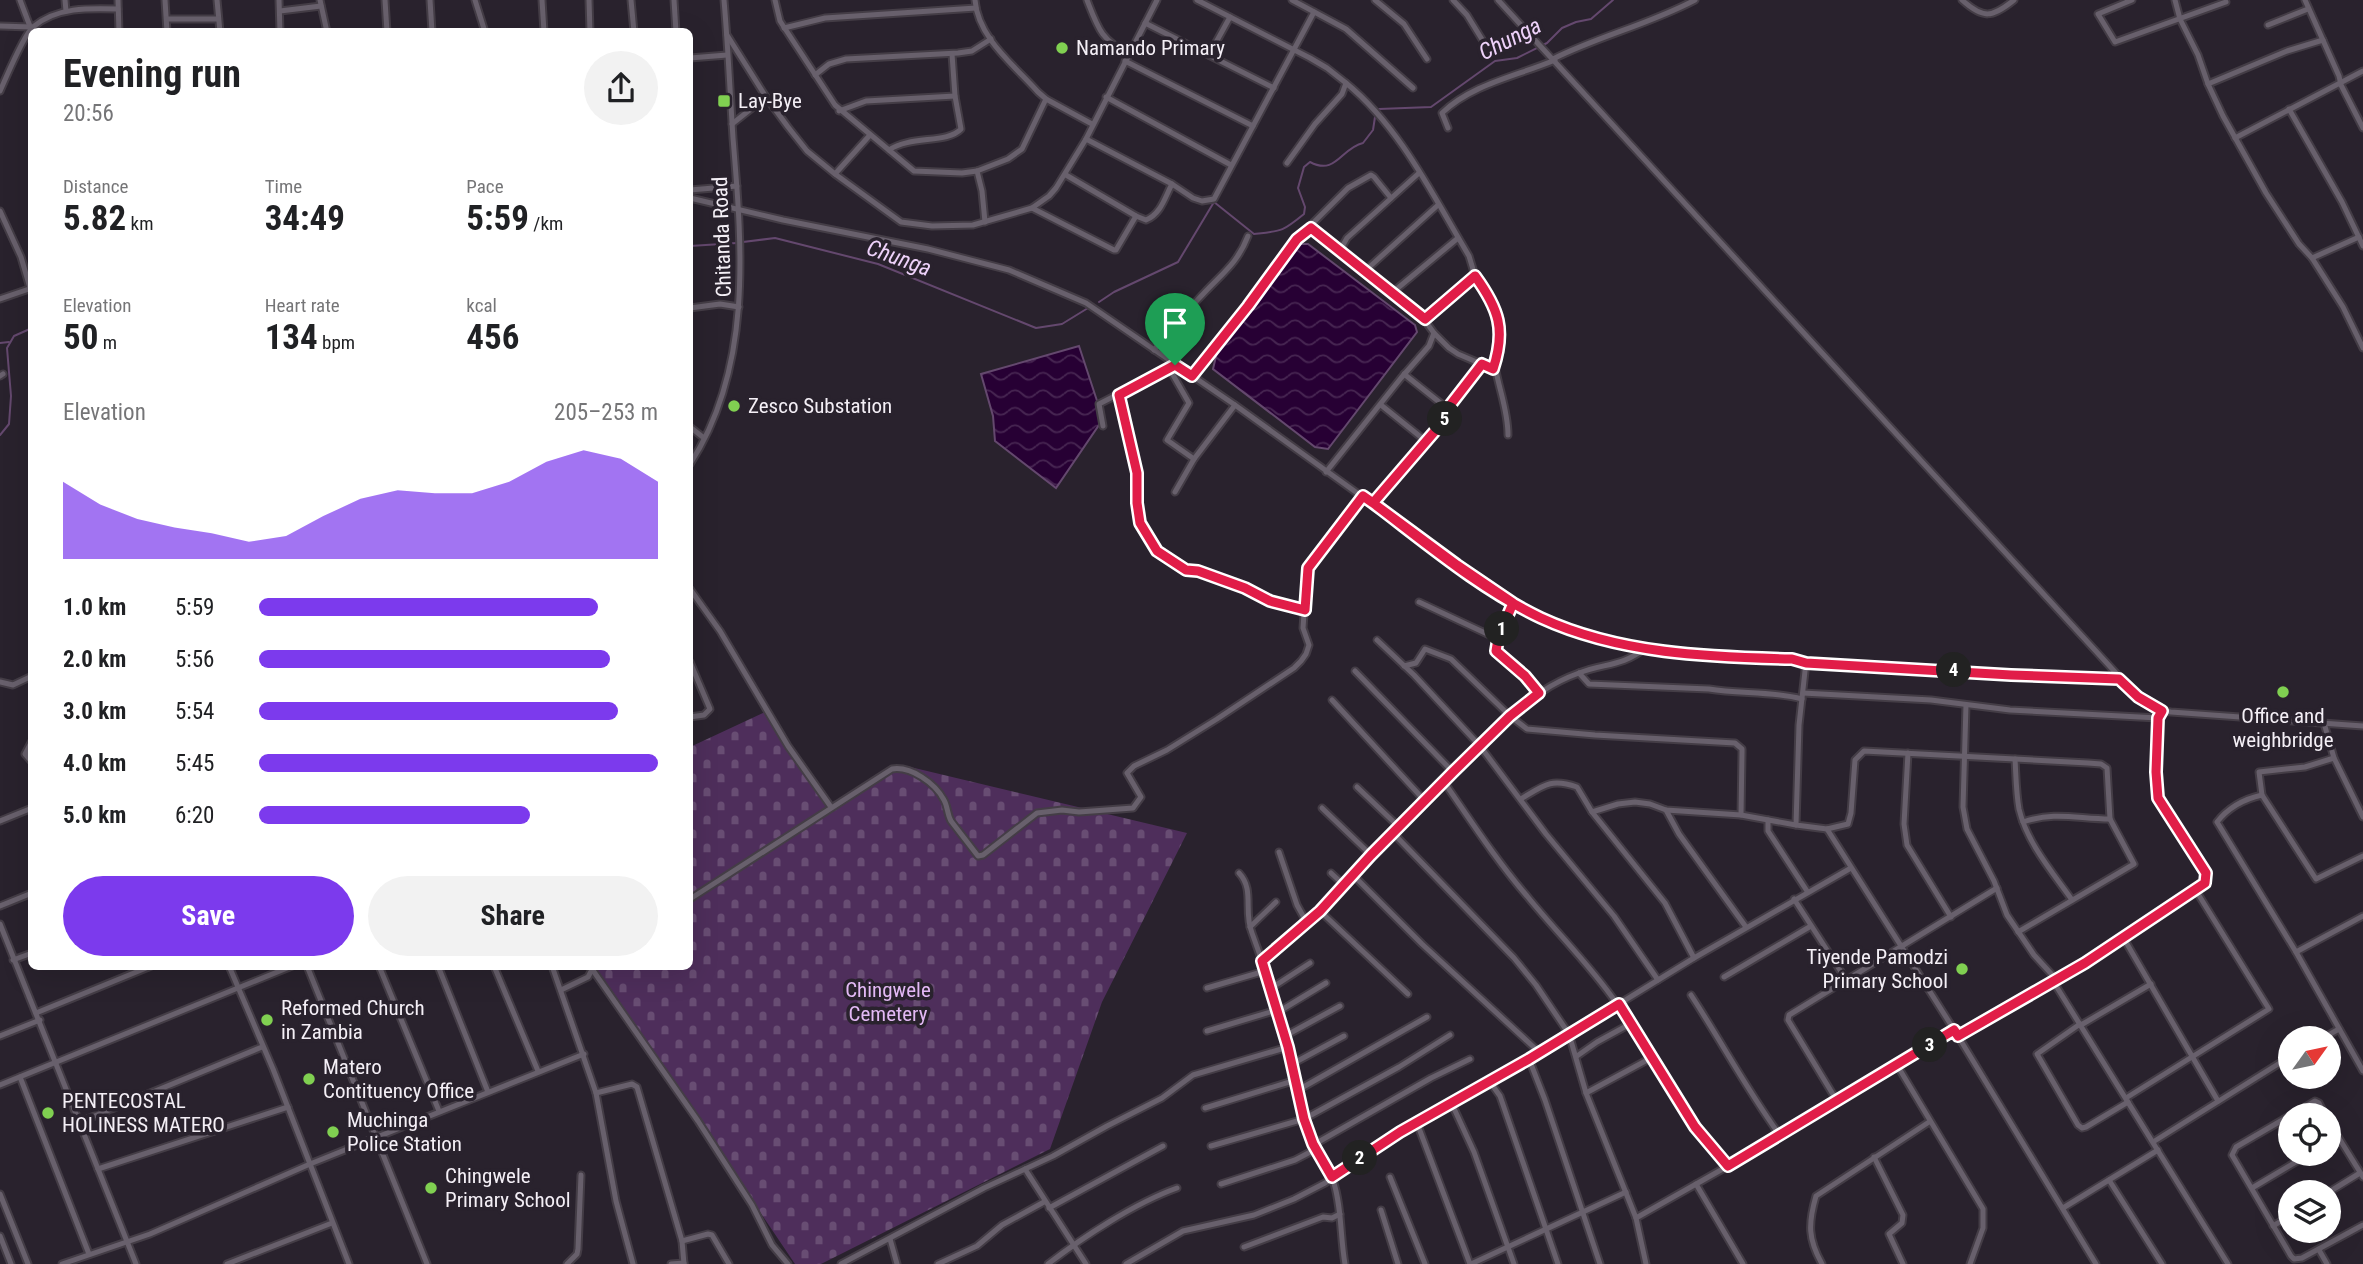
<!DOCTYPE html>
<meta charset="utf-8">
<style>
body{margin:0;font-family:"Roboto Condensed",sans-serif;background:#f2f2f2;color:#202124;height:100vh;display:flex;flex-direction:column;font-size:26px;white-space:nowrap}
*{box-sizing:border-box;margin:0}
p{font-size:23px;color:#757577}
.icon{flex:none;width:38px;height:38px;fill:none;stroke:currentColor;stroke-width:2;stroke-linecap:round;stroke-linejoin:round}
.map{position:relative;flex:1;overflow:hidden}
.drawer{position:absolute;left:28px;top:28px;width:665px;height:942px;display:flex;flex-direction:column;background:#fff;border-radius:10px;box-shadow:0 7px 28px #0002}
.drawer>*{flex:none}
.needle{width:46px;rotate:57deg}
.buttons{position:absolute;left:2278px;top:1026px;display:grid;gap:14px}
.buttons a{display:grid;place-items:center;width:63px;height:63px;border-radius:50%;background:#fff;box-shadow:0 7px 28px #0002;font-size:35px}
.pin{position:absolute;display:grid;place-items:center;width:60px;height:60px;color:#fff;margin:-72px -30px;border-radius:50% 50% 50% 0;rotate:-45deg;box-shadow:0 0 7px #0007}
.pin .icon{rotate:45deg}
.km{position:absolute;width:35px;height:35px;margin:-18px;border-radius:50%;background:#222;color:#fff;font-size:19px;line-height:35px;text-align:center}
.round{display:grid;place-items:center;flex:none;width:74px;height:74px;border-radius:37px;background:#f2f2f2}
.head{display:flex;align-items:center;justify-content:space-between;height:119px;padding:0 35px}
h1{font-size:38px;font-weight:700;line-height:52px}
.figures{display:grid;grid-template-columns:repeat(3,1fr);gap:10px;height:119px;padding:7px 35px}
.figures div{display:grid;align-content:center}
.figures b{font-size:35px;font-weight:700}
.figures small{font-size:19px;font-weight:400}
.figures p{font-size:19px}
.chart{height:196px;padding:14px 35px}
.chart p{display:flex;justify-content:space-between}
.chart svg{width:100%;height:126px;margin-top:7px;fill:#7c3aed;opacity:.7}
.primary-button{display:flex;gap:14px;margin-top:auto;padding:14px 35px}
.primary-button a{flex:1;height:80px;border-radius:42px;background:#7c3aed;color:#fff;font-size:28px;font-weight:700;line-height:80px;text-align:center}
.primary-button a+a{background:#f2f2f2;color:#202124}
ul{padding:0 35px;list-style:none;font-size:23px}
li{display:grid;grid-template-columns:112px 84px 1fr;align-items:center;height:52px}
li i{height:18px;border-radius:9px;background:#7c3aed}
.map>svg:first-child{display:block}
.cemetery{fill:url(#cemetery-stones)}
.water{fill:url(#water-waves);stroke:#64486e;stroke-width:2}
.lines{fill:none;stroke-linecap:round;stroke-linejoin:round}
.stream{stroke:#64486e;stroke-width:2}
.minor-casing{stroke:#443d46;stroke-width:9}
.minor{stroke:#68606c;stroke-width:5}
.route-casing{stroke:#fff;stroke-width:14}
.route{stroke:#e11d48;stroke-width:9}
.poi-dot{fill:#80d051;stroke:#29222d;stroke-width:2.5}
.labels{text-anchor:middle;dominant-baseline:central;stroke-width:7;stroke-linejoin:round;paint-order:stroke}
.poi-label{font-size:21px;fill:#f4eff6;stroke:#29222d;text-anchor:start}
.street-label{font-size:21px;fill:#f4eff6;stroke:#29222d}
.park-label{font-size:21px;fill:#e3b9f5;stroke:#29222d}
.water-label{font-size:23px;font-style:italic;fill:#eed2fa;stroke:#29222d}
</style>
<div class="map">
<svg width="2363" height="1264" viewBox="0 0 2363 1264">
<defs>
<pattern id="cemetery-stones" width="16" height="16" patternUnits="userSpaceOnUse" patternTransform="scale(1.75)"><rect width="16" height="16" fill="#4e2e5b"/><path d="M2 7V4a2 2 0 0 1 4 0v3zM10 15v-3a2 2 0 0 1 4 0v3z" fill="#684d73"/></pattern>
<pattern id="water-waves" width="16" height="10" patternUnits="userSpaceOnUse" patternTransform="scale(1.75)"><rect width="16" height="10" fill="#270034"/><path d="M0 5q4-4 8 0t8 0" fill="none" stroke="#472652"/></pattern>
</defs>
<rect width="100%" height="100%" fill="#29222d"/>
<!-- cemetery -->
<polygon class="cemetery" points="767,711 833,808 902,765 1187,833 1102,1002 1050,1149 821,1264 795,1264 596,969 596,966 690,966 690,747"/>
<!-- water -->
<g class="water">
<polygon points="1298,244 1308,244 1415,325 1417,332 1328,449 1315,447 1213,369 1217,352"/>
<polygon points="1079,346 1103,419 1056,488 995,441 993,416 981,374"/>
</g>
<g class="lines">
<!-- stream -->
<g class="stream">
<polyline points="1379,109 1431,107 1495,61 1517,58 1547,43 1562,28 1576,22 1591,19 1613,0"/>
<polyline points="743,242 775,238 878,264 1036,328 1062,324 1088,308"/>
<polyline points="690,246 737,243"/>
<path d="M1099,302L1114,292L1178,262L1214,202L1254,234C1282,231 1282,232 1304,214L1305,207L1298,188L1304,167L1310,162C1336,176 1341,148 1363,143L1373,130L1375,117"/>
<polyline points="0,343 9,342"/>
<polyline points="0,435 9,424 11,396 7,348 14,336 32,328"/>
</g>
<defs>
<g id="minor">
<polyline points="20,0 31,29"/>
<polyline points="65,0 66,11"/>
<polyline points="118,0 119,32"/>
<polyline points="165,0 167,32"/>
<polyline points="217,0 220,32"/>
<polyline points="279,0 280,32"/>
<polyline points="320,0 327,32"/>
<polyline points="385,0 387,32"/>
<polyline points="430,0 432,32"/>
<polyline points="475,0 485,32"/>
<polyline points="542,0 544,32"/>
<polyline points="589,0 590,32"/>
<polyline points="631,0 634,32"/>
<polyline points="674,0 676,32"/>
<polyline points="775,0 780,21 835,105 914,171 962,173 977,171 1008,159 1022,149 1046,99"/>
<path d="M975,0C978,38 1014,65 1038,92L1046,99L1092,124"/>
<path d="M1087,0C1098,28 1101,40 1129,54"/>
<polyline points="1197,0 1310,58 1327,68 1346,83 1342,94 1315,124 1287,163"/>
<polyline points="1292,0 1346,29 1413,88"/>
<polyline points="1375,0 1404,24 1427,59"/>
<polyline points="1453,0 1467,15 1483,41"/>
<polyline points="1498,0 2138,697 2162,711 2171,712 2363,726"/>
<path d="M1962,0C1983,19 1992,18 2014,0"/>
<polyline points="2132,0 2098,14 2115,42 2226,2"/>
<polyline points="2175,0 2180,19 2198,55 2208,84 2223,116 2266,193 2299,244 2312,258 2343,307 2363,348"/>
<polyline points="2305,0 2339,76 2341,85 2363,128"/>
<polyline points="280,11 321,6"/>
<polyline points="167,19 218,19"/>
<polyline points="1145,23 1274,88"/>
<polyline points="2268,25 2308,9"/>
<polyline points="0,26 31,27"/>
<polyline points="784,28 825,18 976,8"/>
<polyline points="727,35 766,97 788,127 807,151 835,174 901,222 932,226 973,225 1032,208 1049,196 1056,188 1086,139 1157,0"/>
<polyline points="1209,55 1230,17"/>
<polyline points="690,58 727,55"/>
<path d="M1553,59C1599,36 1650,24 1695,0"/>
<polyline points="1125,61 1253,126"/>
<polyline points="815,75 829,64 846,59 958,53 972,51 991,39"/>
<path d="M1346,83C1401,128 1433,196 1469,256L1475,276L1492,304L1498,321L1500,347L1493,369L1496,371C1500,392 1508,412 1508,435"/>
<polyline points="2208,84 2287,51 2323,40"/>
<path d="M0,91C6,78 24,34 33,27C56,7 89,8 118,9"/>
<polyline points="1106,97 1231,165"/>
<polyline points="2289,109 2342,202 2363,246"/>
<polyline points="839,111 866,101 955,96"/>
<polyline points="732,124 766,97"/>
<path d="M1448,128L1442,113C1472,84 1517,76 1555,60"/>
<polyline points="2235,138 2363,71"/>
<polyline points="1086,139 1172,184 1193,198 1202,201 1214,199 1314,12"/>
<path d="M889,150C911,135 947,144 961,129L955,96L952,54"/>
<polyline points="977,171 982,191 985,222"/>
<polyline points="835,174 870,135"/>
<path d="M1066,175L1136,216L1146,220C1161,214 1165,197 1172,184"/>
<polyline points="690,190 737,186"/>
<polyline points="690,198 783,220 928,249 1009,270 1086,303 1235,405 1457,565 1517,606 1543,619 1601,639 1656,651 1706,656 1792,659 1806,662 2011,675 2119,679"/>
<polyline points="1032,208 1114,250 1116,250 1136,216"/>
<polyline points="0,211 21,257 30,288"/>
<polyline points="1311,228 1420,314 1434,333 1449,348 1458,354 1493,369"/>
<polyline points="1342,253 1343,245 1347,238 1419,173"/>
<polyline points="2312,258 2359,237"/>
<polyline points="1366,270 1438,205"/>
<polyline points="1393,292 1458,238"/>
<polyline points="0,299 32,288"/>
<polyline points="690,308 720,304 739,307"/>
<polyline points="1425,319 1475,276"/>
<path d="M1154,350C1170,329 1187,311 1205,292C1224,272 1238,262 1248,236"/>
<polyline points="1169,368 1189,403 1167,440 1194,459"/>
<polyline points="1404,374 1448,409"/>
<polyline points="0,376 3,374"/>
<polyline points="1192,376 1222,340 1297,239 1348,188 1371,175 1374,177 1391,198"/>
<polyline points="1119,395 1137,473 1137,503 1140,523 1157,551 1186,570 1198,571 1245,588 1270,601 1305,610"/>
<polyline points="1381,405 1427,442"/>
<polyline points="1103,426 1099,404 1169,368"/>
<polyline points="690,427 704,438"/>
<path d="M690,464C753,367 742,247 733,138C730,92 728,46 724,0"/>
<polyline points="1326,472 1401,378 1429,346 1434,333"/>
<polyline points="1175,492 1194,459 1235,405"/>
<polyline points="1373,503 1446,418 1448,409 1482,364"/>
<polyline points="690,589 720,631 788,746 831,807"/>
<polyline points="1419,602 1498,639"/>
<polyline points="1513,602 1498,639 1496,651 1526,676 1539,693"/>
<polyline points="1377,640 1414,675 1480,746 1546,834 1614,916 1658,980"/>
<polyline points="690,662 710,709 704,715 690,717"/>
<polyline points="1806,662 1799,725 1796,825 1827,829 1848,824 1851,813 1855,760 1864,751 2088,763 2101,764 2107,768 2110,819 2134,864 2018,932"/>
<polyline points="1404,666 1416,663 1425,649 1451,659 1510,716 1527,729 1595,735 1735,743 1742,749 1742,753 1741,815"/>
<polyline points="1355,671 1453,772"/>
<path d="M1579,673L1589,684L1709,689C1740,694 1772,691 1802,699"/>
<polyline points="0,682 13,685 32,676"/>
<polyline points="1803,693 1931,700 2010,710 2158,718"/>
<polyline points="1332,700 1425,801"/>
<polyline points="1966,705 1963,807 1967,829 1994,881 2007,915 2034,955 2056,979"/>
<polyline points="2324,723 2334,758 2363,817"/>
<polyline points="32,741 25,754 32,762"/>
<polyline points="1908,753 1904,824 1907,845 1951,917"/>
<polyline points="2334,758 2305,767 2259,772 2262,795 2316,879 2363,856"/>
<path d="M2015,759C2016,775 2016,792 2019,809C2027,843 2053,873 2072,900"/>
<path d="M1444,782C1471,821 1496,860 1527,896C1557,933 1591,966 1617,1004"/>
<polyline points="1357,787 1399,827"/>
<path d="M2262,795C2244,799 2228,808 2217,822L2296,952L2363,1071"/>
<path d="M1521,799C1544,785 1551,778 1577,787L1592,812L1665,903L1694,958"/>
<polyline points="1322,808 1371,855"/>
<polyline points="1666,810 1679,834 1746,927"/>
<polyline points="1592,812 1618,804 1635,802 1650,804 1666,810 1741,815 1796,825"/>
<polyline points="1768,820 1768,831 1807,891"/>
<polyline points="0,821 32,808"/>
<path d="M2023,822C2055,811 2078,819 2110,819"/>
<polyline points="1827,829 1958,1036 2096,1264"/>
<polyline points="1393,833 1514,958 1536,985 1569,1034 1586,1093 1636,1218 1646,1264"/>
<polyline points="1279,852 1297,905 1307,923"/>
<path d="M1239,873C1255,890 1243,911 1252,933C1268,976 1282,1021 1293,1065C1297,1083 1299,1100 1304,1118C1310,1142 1326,1159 1333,1180C1342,1207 1340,1236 1345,1264"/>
<polyline points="1331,873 1344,885"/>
<polyline points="1353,875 1422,944 1539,1052"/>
<path d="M690,899L892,769C911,766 935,783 944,800C948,807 947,814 951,821L978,856L983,855L1037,813L1062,810L1079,812L1133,808L1141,797L1127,773L1134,766L1167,750L1217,719L1294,668L1301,661L1306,654L1309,645L1303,628L1307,571L1313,559L1363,496"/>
<polyline points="1794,899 1847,981"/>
<polyline points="0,906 32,893"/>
<polyline points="1320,911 1408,994"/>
<polyline points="0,924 136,1264"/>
<polyline points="1250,927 1276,902"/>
<polyline points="2123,937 2218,1101"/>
<polyline points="2296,952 2363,916"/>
<polyline points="13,960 32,953"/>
<path d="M1262,961L1320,911L1371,855L1510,716C1533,697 1551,683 1579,673C1604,663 1622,667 1645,648"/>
<polyline points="229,966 273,1069 349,1264"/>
<polyline points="307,966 427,1264"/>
<polyline points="379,966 439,1111"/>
<polyline points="438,966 488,1092"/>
<polyline points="494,966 538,1071"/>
<polyline points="552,966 596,1093 616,1201 633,1264"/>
<polyline points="592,969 698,1121 752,1205 772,1245 788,1264"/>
<polyline points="1724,977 1811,926"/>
<polyline points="2053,981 2228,1264"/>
<polyline points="1207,988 1265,971"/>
<polyline points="1270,989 1310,963"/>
<polyline points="561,990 588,977 594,966"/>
<path d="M1691,995C1721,1041 1747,1090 1779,1134"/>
<polyline points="1619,1004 1688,1116 1728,1166"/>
<polyline points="1278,1012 1326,983"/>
<polyline points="36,1013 151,966"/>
<polyline points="2080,1024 2037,1054 2078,1125 2082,1128 2086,1127 2128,1102"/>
<polyline points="2081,1025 2151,984"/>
<polyline points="1207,1031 1277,1010"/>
<polyline points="0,1036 40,1020"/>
<polyline points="1285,1036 1340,1006"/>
<polyline points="1958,1036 2085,963 2205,883 2206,873 2159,798 2156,772 2158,718 2162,711"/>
<polyline points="2323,1038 2339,1029"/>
<polyline points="1577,1056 1597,1042 1630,1024"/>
<polyline points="1529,1059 1545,1100 1600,1264"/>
<polyline points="1292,1064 1344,1036"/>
<polyline points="1897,1065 1983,1209 1983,1228 1970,1264"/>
<polyline points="20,1077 89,1254"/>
<polyline points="1490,1082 1500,1096 1558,1264"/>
<polyline points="0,1085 292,966"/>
<polyline points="1298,1090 1427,1017"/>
<polyline points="596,1093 632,1084 637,1087 682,1241 684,1264"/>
<polyline points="1586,1093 1651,1058"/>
<polyline points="2126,1098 2269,1009 2195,889"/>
<polyline points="1837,1101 1788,1020 1789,1015 1997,888"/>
<polyline points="1451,1102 1474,1152 1514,1264"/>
<polyline points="1205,1108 1296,1080"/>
<polyline points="2291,1115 2236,1147 2232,1155 2291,1256 2294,1259 2302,1258 2363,1225"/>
<polyline points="2292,1115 2315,1101 2319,1103 2325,1115"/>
<polyline points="80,1122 262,1047"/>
<polyline points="2329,1122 2363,1177"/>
<polyline points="1417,1123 1470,1264"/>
<polyline points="2153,1142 2291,1056"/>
<polyline points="1313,1145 1431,1078 1470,1059"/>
<polyline points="1211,1146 1304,1119 1399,1067 1450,1035"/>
<polyline points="1874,1157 1903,1215 1902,1223 1889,1234 1903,1264"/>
<polyline points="98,1169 288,1107"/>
<polyline points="1025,1169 1086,1264"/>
<polyline points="1390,1177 1425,1264"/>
<polyline points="2109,1180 2162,1264"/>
<polyline points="1221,1184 1295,1160 1316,1149"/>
<polyline points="1696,1184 1743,1264"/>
<polyline points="2252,1188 2311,1153"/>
<polyline points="2329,1192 2360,1173"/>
<polyline points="0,1194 28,1264"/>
<polyline points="1049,1208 1163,1146"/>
<polyline points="2063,1208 2158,1150"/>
<polyline points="1381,1210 1398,1264"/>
<polyline points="1636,1218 1728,1166 1954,1030"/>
<polyline points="2273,1226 2291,1215"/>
<polyline points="0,1236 11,1264"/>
<polyline points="890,1239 897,1264"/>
<polyline points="682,1241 708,1234 712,1235 729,1264"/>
<polyline points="1244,1247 1323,1217 1332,1218 1340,1214"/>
<polyline points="2319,1250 2327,1264"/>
<polyline points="62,1264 150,1234 310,1164 584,1054"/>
<polyline points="227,1264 332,1223"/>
<polyline points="567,1264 577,1254 578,1249 581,1175"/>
<polyline points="671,1264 684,1263"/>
<polyline points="841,1264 984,1188 1053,1156 1107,1126 1162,1098 1193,1075 1288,1047"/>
<polyline points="938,1264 977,1246 1002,1225 1044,1202"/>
<path d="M1048,1264C1083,1237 1135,1203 1177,1188"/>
<polyline points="1126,1264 1183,1231 1254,1215 1294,1199 1325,1183 1400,1132 1529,1059 1694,958 1851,868"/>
<polyline points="1471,1264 1626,1192"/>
<path d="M1822,1264C1808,1239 1808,1224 1816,1196L1929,1122"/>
</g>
</defs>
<!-- minor casing -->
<use href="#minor" class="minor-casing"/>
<!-- minor -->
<use href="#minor" class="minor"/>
</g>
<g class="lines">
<defs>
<path id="route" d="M1175,365L1119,395L1137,473V503L1140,523L1157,551L1186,570L1198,571L1245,588L1270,601L1305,610L1308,568L1363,496L1373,503L1457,565L1513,603L1498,639L1496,651L1525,676L1539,693L1510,716L1453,772L1371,855L1320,911L1262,961L1288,1047L1304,1119L1313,1144L1332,1177L1400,1132L1529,1059L1619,1004L1695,1127L1728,1166L1954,1030L1958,1036L2085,963L2205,883L2206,873L2158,798L2156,772L2158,718L2162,711L2138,697L2119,679L2011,675L1806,663L1792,659C1708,657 1619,654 1541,618C1480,589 1426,543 1373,503L1435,431L1446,418L1451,404L1482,364L1493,369C1506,330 1499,309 1475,276L1425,319L1311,228L1297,239L1248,306L1192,376L1175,365"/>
</defs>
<!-- route casing -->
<use href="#route" class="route-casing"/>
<!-- route -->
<use href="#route" class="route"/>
</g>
<!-- markers -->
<g class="poi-dot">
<circle cx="1062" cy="48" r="7"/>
<rect x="717" y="94" width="14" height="14" rx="3.5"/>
<circle cx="734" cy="406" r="7"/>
<circle cx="2283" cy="692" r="7"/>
<circle cx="1962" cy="969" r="7"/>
<circle cx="267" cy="1020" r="7"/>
<circle cx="309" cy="1079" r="7"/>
<circle cx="48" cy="1113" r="7"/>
<circle cx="333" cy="1132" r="7"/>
<circle cx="431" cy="1188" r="7"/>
</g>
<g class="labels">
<!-- poi labels -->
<g class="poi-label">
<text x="1076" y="48">Namando Primary</text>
<text x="738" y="101">Lay-Bye</text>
<text x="748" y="406">Zesco Substation</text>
<text x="2283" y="716" text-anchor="middle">Office and<tspan x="2283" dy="24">weighbridge</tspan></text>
<text x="1948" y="957" text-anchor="end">Tiyende Pamodzi<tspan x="1948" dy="24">Primary School</tspan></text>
<text x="281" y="1008">Reformed Church<tspan x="281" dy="24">in Zambia</tspan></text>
<text x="323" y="1067">Matero<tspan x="323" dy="24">Contituency Office</tspan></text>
<text x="62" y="1101">PENTECOSTAL<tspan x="62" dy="24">HOLINESS MATERO</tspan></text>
<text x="347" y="1120">Muchinga<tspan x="347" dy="24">Police Station</tspan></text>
<text x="445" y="1176">Chingwele<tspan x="445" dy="24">Primary School</tspan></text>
</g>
<!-- street labels -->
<g class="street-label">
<text transform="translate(722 237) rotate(-92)">Chitanda Road</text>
</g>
<!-- park labels -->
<g class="park-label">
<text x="888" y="990">Chingwele<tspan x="888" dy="24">Cemetery</tspan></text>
</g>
<!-- water labels -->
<g class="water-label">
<text transform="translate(1510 39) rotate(-27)">Chunga</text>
<text transform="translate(899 258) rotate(20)">Chunga</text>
</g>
</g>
</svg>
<div class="buttons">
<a><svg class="needle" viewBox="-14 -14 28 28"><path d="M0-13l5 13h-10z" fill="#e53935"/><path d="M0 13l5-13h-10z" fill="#757577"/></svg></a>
<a><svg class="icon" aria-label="locate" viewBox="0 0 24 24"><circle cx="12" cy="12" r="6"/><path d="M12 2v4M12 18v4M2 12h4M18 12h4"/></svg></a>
<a><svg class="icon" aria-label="layers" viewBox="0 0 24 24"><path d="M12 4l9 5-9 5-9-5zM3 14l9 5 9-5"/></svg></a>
</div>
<div class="pin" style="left:1175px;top:365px;background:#1e9e55"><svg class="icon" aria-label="arrive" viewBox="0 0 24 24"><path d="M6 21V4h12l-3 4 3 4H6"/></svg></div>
<b class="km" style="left:1502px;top:629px">1</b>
<b class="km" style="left:1360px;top:1158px">2</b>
<b class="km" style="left:1930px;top:1045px">3</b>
<b class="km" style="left:1954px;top:670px">4</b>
<b class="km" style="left:1445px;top:419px">5</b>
<section class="drawer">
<div class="head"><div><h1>Evening run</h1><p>20:56</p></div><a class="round"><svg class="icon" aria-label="share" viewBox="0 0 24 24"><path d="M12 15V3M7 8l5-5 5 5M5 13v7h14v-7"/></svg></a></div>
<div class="figures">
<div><p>Distance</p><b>5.82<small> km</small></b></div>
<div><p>Time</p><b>34:49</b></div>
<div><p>Pace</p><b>5:59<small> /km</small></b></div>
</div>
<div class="figures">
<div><p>Elevation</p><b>50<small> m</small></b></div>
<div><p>Heart rate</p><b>134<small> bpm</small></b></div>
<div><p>kcal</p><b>456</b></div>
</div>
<div class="chart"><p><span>Elevation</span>205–253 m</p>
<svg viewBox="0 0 160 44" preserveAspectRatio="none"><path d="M0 44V17L10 25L20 30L30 33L40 35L50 38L60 36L70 29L80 23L90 20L100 21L110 21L120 17L130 10L140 6L150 9L160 17V44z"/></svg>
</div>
<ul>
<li><b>1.0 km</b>5:59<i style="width:85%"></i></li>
<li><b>2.0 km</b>5:56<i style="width:88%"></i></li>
<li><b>3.0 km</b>5:54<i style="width:90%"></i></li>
<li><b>4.0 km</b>5:45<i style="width:100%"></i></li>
<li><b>5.0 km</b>6:20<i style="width:68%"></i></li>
</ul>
<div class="primary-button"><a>Save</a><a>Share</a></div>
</section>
</div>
